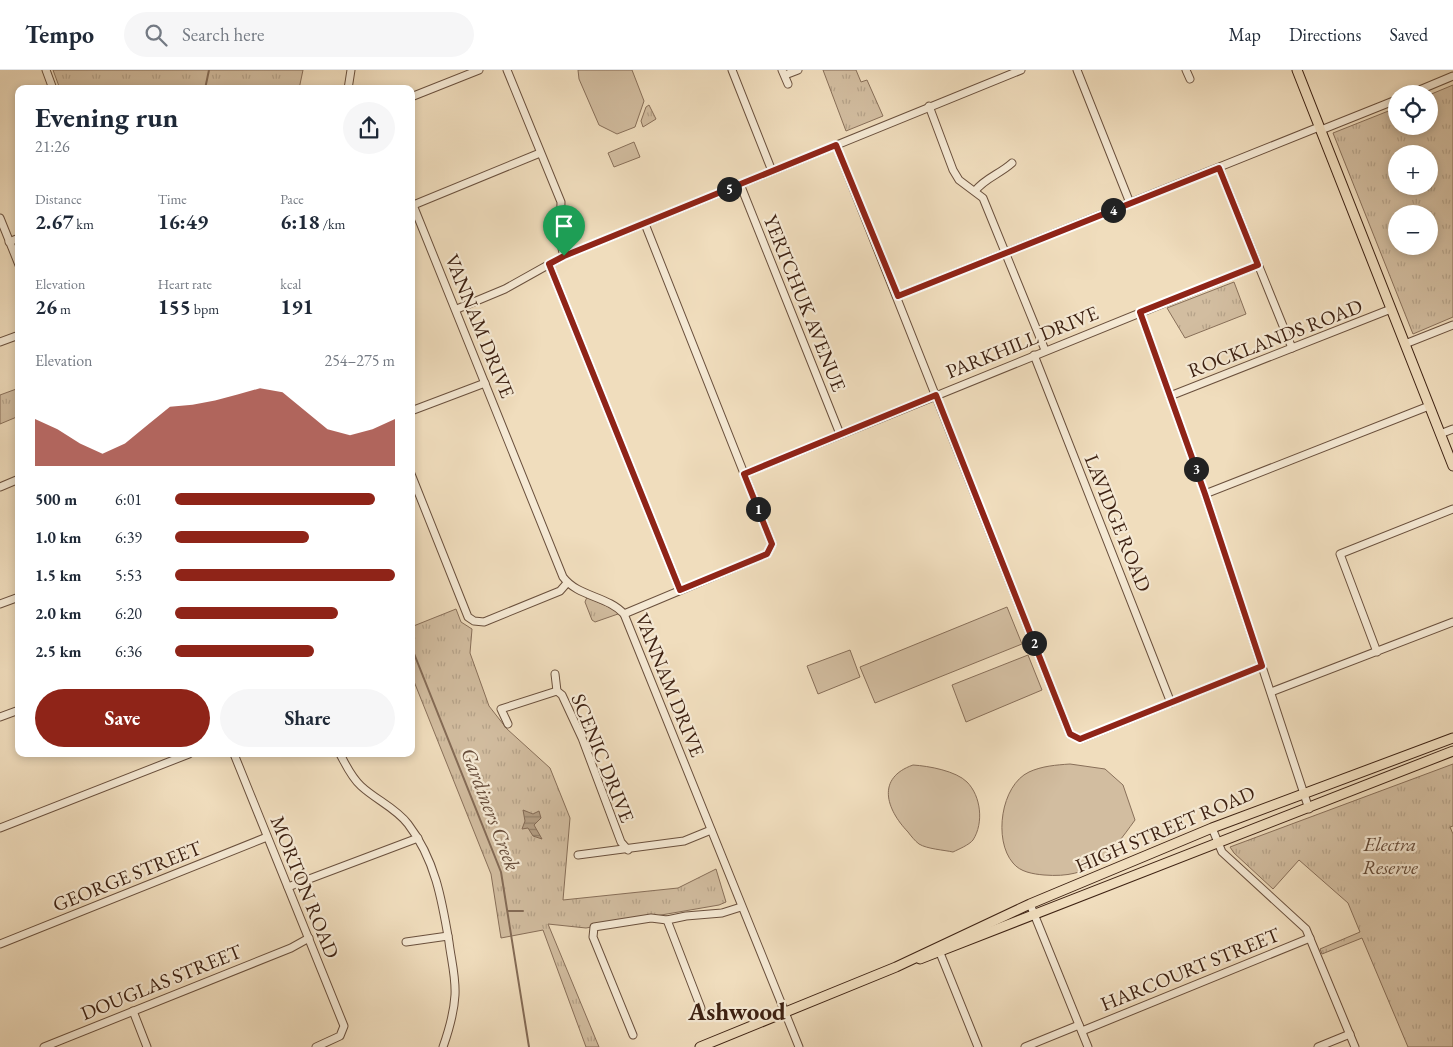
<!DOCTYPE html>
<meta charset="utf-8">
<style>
body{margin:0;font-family:"EB Garamond",serif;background:#f6f6f7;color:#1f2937;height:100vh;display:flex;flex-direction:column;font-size:19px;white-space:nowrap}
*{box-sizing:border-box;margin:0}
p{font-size:16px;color:#747a83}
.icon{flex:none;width:28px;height:28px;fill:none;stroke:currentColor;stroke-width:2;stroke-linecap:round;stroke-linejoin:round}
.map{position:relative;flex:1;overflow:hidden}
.sheet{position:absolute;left:15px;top:15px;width:400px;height:672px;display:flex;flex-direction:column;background:#fff;border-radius:10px;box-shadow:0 2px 8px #0003}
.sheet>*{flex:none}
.fabs{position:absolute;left:1388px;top:15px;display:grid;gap:10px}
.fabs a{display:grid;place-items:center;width:50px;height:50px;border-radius:50%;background:#fff;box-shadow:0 2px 8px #0003;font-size:25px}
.pin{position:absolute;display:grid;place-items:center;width:42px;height:42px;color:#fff;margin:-51px -21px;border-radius:50% 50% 50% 0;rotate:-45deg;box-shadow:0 0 5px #0007}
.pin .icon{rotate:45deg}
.km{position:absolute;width:25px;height:25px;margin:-12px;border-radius:50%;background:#222;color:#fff;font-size:14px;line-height:25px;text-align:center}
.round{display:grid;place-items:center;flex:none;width:52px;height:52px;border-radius:26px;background:#f6f6f7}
.summary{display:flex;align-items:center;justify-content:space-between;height:85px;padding:0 20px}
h1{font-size:28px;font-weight:700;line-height:38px}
.stats{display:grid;grid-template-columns:repeat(3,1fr);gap:8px;height:85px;padding:5px 20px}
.stats div{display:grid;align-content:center}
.stats b{font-size:21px;font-weight:700}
.stats small{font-size:14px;font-weight:400}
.stats p{font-size:14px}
.chart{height:140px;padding:10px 20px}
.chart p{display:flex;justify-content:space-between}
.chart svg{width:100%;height:90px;margin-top:5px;fill:#8f2418;opacity:.7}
.button{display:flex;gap:10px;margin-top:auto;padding:10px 20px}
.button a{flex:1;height:58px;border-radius:30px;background:#8f2418;color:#fff;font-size:20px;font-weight:700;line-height:58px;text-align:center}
.button a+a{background:#f6f6f7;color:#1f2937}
ul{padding:0 20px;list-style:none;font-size:16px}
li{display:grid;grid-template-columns:80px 60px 1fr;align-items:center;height:38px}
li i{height:12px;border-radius:6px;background:#8f2418}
header{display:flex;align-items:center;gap:30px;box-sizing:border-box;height:70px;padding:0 25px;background:#fff;border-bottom:1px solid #e0e1e3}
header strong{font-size:24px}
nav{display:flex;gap:28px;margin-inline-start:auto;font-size:18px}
.search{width:350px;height:45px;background:#f6f6f7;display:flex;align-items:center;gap:12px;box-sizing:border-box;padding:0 18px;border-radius:28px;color:#747a83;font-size:19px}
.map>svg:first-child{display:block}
.green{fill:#d2bda0;stroke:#886f59}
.park{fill:url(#park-tufts);stroke:#886f59;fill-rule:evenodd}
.water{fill:url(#water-rules);stroke:#846b56}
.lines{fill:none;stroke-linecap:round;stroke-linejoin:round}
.stream{stroke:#846b56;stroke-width:2}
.minor-casing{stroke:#6a503d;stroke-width:9}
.major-casing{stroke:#3d2112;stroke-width:11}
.minor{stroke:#f5e9d4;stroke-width:7}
.major{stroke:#f0ddbd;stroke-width:9}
.route-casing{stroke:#fff;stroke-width:10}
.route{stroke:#8f2418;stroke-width:6}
.labels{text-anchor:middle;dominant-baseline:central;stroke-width:4.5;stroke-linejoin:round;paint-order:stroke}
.street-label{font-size:20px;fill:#3d2112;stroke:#f5e9d4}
.park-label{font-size:20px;font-style:italic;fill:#624836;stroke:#f5e9d4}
.water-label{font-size:21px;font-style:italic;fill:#664c3a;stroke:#f5e9d4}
.district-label{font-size:25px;font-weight:bold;fill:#3d2112;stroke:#f5e9d4}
</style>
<header>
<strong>Tempo</strong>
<div class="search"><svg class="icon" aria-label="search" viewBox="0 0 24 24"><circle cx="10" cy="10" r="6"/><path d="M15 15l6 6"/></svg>Search here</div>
<nav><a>Map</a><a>Directions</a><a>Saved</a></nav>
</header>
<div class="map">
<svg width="1453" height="977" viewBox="0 0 1453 977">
<defs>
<pattern id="park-tufts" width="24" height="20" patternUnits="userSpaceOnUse" patternTransform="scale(1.25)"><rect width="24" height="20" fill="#d2bda0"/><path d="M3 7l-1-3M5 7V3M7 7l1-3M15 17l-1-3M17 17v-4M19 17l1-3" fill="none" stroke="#b5a289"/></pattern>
<pattern id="water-rules" width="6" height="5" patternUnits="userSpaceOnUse" patternTransform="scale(1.25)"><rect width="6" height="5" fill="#b39d83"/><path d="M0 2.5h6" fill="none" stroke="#93806a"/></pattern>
</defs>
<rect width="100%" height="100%" fill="#f0ddbd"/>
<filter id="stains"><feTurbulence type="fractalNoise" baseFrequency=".004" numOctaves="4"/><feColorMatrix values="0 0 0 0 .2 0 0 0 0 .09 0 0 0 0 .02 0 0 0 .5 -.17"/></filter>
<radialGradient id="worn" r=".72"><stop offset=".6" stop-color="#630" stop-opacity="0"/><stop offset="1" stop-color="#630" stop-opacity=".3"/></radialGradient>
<!-- green -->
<g class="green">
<polygon points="578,0 632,0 644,31 635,57 617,64 599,55 579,9"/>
<polygon points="634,72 640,87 614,97 608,83"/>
<polygon points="1007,537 1022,574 875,633 860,597"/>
<polygon points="850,580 860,607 818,624 807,596"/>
<polygon points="1028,585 1042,620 966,652 952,615"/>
<path d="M1070,694L1105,699L1123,715L1135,750C1109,786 1092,809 1044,805C1033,804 1020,802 1013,793C993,770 1001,715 1029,702C1042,696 1056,695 1070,694Z"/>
<path d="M913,695C929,696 956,701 967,712C981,726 984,753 973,770C969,775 959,779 953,782C944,780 927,779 919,774C915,771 911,766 908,762C886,739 876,708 913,695Z"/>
</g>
<!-- park -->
<g class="park">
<polygon points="53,0 303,0 299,19 60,19"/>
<polygon points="823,0 856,0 861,12 867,10 883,46 846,61"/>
<path d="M1453,15V247L1413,264L1333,63L1396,38V56H1429V25ZM1396,84H1429V116H1396ZM1396,144H1429V176H1396Z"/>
<polygon points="649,35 656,49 643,57 641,51 646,37"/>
<polygon points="1234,212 1246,244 1185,268 1167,238"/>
<polygon points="19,318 19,346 0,354 0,325"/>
<polygon points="587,527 613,539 618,544 595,552 592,550 585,532"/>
<polygon points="456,539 461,552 472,559 470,583 489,636 507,659 550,698 570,748 563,830 678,818 716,799 726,832 719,835 586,858 548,854 599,977 586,977 543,860 501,868 491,804 411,604 411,557"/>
<polygon points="1453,694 1453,756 1450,757 1453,764 1453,977 1408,977 1362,868 1322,884 1320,879 1360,862 1348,833 1299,790 1273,819 1234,783 1230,777"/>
</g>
<!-- water -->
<polygon class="water" points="523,740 533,744 539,741 541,748 534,755 542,769 533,766 528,758 522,759 525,751"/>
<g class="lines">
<!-- stream -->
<g class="stream">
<polyline points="205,19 209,0"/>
<polyline points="411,576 501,802 529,977"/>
<polyline points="508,841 523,841"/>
</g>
<defs>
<g id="minor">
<polyline points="46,0 53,19"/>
<polyline points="507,0 561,132 560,171 564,186"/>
<polyline points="732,0 772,101"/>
<polyline points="782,0 788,14"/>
<polyline points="1077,0 1130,133"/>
<polyline points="1186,0 1190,9"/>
<polyline points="785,5 798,0"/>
<polyline points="348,19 351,0"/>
<polyline points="1410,24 1453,6"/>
<polyline points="411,27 479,0"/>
<polyline points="929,36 953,100 959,110 983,128 1045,280"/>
<polyline points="1321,60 1396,30"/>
<polyline points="836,75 1070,664 1081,669 1262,596"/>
<polyline points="1219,98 1292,278"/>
<polyline points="740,114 840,364"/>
<path d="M975,121C985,108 1000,104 1012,93"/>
<path d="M413,135L563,507C578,527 608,526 624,544L799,977"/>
<polyline points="411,136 540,83"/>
<polyline points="0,148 19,195"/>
<polyline points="9,172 19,168"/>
<polyline points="549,194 680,520"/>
<polyline points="898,226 1319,57"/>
<polyline points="457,239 505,219 564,186 1021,0"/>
<polyline points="1140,242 1205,424 1309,739"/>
<polyline points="0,272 19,265"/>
<polyline points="1405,274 1453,255"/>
<polyline points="1034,285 1171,633"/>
<polyline points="1170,326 1391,239"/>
<polyline points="411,341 485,313"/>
<polyline points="1440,364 1453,359"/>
<polyline points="411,404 468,547 474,551 484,552 560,521 567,513"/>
<polyline points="744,404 1258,195"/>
<polyline points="0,417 19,409"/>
<polyline points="1205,424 1429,336"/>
<polyline points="0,534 19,527"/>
<polyline points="624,544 767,484 772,474 645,154"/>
<polyline points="1377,582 1340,484 1453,439"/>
<polyline points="555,604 557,621 562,625 582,668 621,772 628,780"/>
<polyline points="1271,622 1453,552"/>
<polyline points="0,647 19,640"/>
<polyline points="508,654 501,639 557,621"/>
<polyline points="234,684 344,956 340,966 316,977"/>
<path d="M340,684C346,695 351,707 361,716C376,730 396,738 408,754C435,789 442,830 449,872C451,889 456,907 455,925C454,943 449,960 443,977"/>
<polyline points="0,758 189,684"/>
<polyline points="1212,758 1222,782 1306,859 1355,977"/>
<polyline points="578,785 684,771 711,760"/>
<polyline points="288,817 418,768"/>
<polyline points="1030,834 1088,977"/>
<polyline points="667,850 701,938"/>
<polyline points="406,872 448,866"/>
<polyline points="0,874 267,767"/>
<polyline points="938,878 978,977"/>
<polyline points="133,941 147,977"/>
<polyline points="1082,961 1310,868"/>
<polyline points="633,965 593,867 594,857 651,848 667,850 686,846 722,843 741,837"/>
<polyline points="44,977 291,878 309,868"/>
<polyline points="1025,977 1079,955"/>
<polyline points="1318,977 1350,964"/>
</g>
<g id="major">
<polyline points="1297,0 1453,396"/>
<polyline points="920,889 1453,681"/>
<polyline points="700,977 896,897 1030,834 1212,758 1453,668"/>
</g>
</defs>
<!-- minor casing -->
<use href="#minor" class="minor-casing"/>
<!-- major casing -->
<use href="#major" class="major-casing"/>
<!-- minor -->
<use href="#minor" class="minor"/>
<!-- major -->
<use href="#major" class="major"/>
</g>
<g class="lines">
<defs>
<polygon id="route" points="836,75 898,226 1219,98 1258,195 1140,242 1205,424 1262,596 1080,669 1070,664 936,325 744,404 772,474 767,484 680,520 549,194 564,186"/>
</defs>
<!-- route casing -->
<use href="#route" class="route-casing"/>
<!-- route -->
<use href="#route" class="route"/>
</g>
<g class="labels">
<!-- street labels -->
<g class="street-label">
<text transform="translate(805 233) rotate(68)">YERTCHUK AVENUE</text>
<text transform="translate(480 256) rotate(68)">VANNAM DRIVE</text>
<text transform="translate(1275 268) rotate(-21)">ROCKLANDS ROAD</text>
<text transform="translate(1022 272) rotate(-22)">PARKHILL DRIVE</text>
<text transform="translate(1118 453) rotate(68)">LAVIDGE ROAD</text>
<text transform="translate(670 615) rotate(68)">VANNAM DRIVE</text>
<text transform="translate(603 688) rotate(68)">SCENIC DRIVE</text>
<text transform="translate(1165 759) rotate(-23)">HIGH STREET ROAD</text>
<text transform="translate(127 806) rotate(-22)">GEORGE STREET</text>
<text transform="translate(305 817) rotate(68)">MORTON ROAD</text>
<text transform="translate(1190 899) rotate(-22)">HARCOURT STREET</text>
<text transform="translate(161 912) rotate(-22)">DOUGLAS STREET</text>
</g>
<!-- park labels -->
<g class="park-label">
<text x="1390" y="774">Electra<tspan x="1390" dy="23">Reserve</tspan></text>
</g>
<!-- water labels -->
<g class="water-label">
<text transform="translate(491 739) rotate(69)">Gardiners Creek</text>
</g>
<!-- district labels -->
<g class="district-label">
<text x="737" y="941">Ashwood</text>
</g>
</g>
<rect width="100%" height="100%" filter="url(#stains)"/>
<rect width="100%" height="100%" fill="url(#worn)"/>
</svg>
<div class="fabs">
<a><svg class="icon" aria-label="locate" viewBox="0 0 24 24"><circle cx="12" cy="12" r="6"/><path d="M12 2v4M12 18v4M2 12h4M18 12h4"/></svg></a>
<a>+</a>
<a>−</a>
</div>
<div class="pin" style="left:564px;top:186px;background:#1e9e55"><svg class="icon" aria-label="arrive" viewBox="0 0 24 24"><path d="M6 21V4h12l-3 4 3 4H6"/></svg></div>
<b class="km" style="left:758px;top:439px">1</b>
<b class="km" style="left:1034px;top:573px">2</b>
<b class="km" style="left:1196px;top:399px">3</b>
<b class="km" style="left:1113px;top:140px">4</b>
<b class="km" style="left:729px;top:119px">5</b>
<section class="sheet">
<div class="summary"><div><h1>Evening run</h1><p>21:26</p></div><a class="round"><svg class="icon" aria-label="share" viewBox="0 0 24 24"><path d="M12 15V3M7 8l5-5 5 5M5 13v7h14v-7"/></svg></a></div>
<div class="stats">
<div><p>Distance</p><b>2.67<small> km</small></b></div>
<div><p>Time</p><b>16:49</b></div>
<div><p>Pace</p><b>6:18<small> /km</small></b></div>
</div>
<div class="stats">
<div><p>Elevation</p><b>26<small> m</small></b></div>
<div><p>Heart rate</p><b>155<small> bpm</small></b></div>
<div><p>kcal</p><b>191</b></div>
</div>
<div class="chart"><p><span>Elevation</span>254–275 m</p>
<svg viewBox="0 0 160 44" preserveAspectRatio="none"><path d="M0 44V21L10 26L20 33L30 38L40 33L50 24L60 15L70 14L80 12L90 9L100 6L110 8L120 17L130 26L140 29L150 26L160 21V44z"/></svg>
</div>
<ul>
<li><b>500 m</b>6:01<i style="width:91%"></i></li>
<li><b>1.0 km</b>6:39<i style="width:61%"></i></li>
<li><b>1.5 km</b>5:53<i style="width:100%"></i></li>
<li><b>2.0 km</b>6:20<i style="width:74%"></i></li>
<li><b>2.5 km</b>6:36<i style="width:63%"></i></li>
</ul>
<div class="button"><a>Save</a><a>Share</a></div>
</section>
</div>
